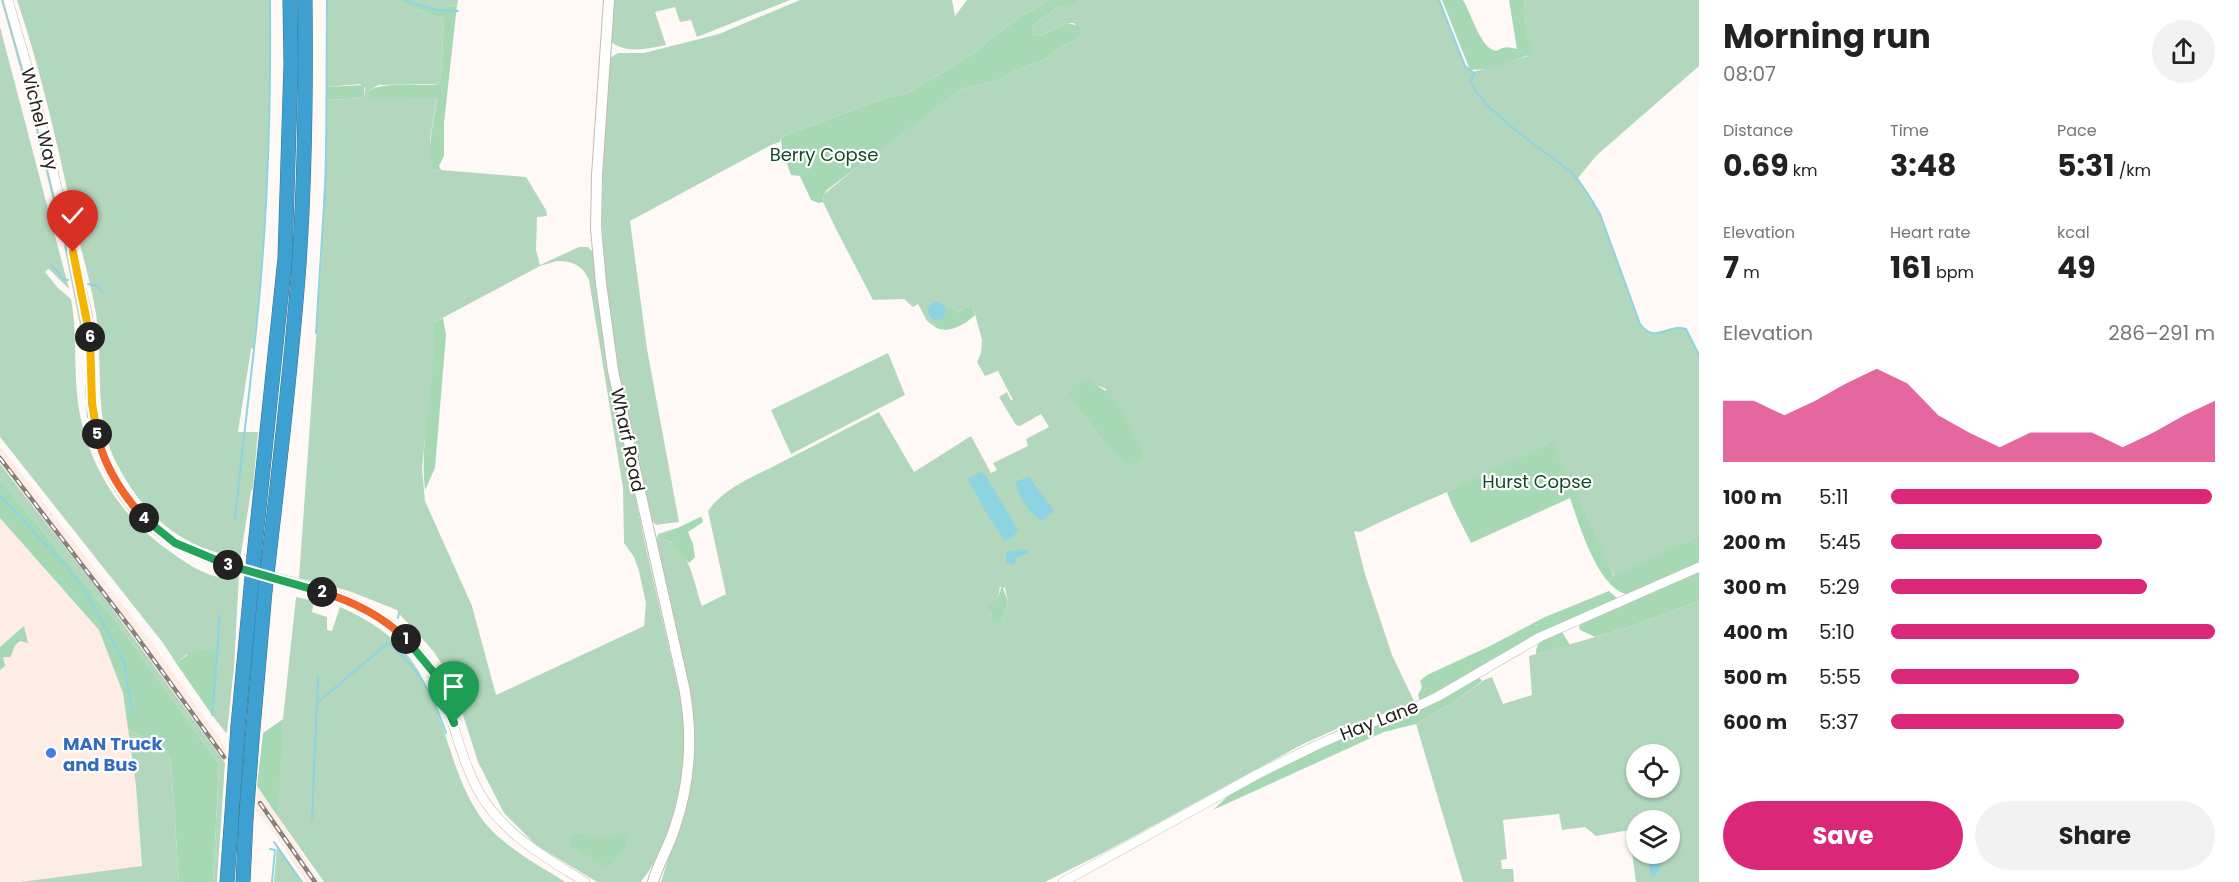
<!DOCTYPE html>
<meta charset="utf-8">
<style>
body{margin:0;font-family:Poppins,sans-serif;background:#f2f2f2;color:#222;height:100vh;display:flex;flex-direction:column;font-size:22px;white-space:nowrap}
*{box-sizing:border-box;margin:0}
p{font-size:20px;color:#767676}
.icon{flex:none;width:33px;height:33px;fill:none;stroke:currentColor;stroke-width:2;stroke-linecap:round;stroke-linejoin:round}
.map{position:relative;flex:1;overflow:hidden}
.side{display:flex;flex-direction:column;background:#fff;width:540px}
.side>*{flex:none}
.buttons{position:absolute;left:1626px;top:744px;display:grid;gap:12px}
.buttons a{display:grid;place-items:center;width:54px;height:54px;border-radius:50%;background:#fff;box-shadow:0 2px 4px #0004;font-size:30px}
.pin{position:absolute;display:grid;place-items:center;width:51px;height:51px;color:#fff;margin:-62px -26px;border-radius:50% 50% 50% 0;rotate:-45deg;box-shadow:0 0 6px #0007}
.pin .icon{rotate:45deg}
.km{position:absolute;width:30px;height:30px;margin:-15px;border-radius:50%;background:#222;color:#fff;font-size:16px;line-height:30px;text-align:center}
.round{display:grid;place-items:center;flex:none;width:63px;height:63px;border-radius:32px;background:#f2f2f2}
.summary{display:flex;align-items:center;justify-content:space-between;height:102px;padding:0 24px}
h1{font-size:33px;font-weight:700;line-height:45px}
.figures{display:grid;grid-template-columns:repeat(3,1fr);gap:9px;height:102px;padding:6px 24px}
.figures div{display:grid;align-content:center}
.figures b{font-size:30px;font-weight:700}
.figures small{font-size:16px;font-weight:400}
.figures p{font-size:16px}
.chart{height:168px;padding:12px 24px}
.chart p{display:flex;justify-content:space-between}
.chart svg{width:100%;height:108px;margin-top:6px;fill:#db2777;opacity:.7}
.cta{display:flex;gap:12px;margin-top:auto;padding:12px 24px}
.cta a{flex:1;height:69px;border-radius:36px;background:#db2777;color:#fff;font-size:24px;font-weight:700;line-height:69px;text-align:center}
.cta a+a{background:#f2f2f2;color:#222}
ul{padding:0 24px;list-style:none;font-size:20px}
li{display:grid;grid-template-columns:96px 72px 1fr;align-items:center;height:45px}
li i{height:15px;border-radius:8px;background:#db2777}
main{display:flex;flex:1;min-height:0}
.map>svg:first-child{display:block}
.built{fill:#fdede4}
.green{fill:#b3d7bd;fill-rule:evenodd}
.forest{fill:#a6d8b4}
.water{fill:#8ed3e1}
.lines{fill:none;stroke-linecap:round;stroke-linejoin:round}
.stream{stroke:#8ed3e1;stroke-width:2}
.tertiary-casing{stroke:#c5bab3;stroke-width:10}
.secondary-casing{stroke:#c5bab3;stroke-width:12}
.motorway-casing{stroke:#357391;stroke-width:15}
.tertiary{stroke:#fff;stroke-width:9}
.secondary{stroke:#fff;stroke-width:10}
.motorway{stroke:#3ea0d0;stroke-width:14}
.rail-casing{stroke:#86817e;stroke-width:4.5}
.rail{stroke:#fff;stroke-width:2;stroke-dasharray:7;stroke-linecap:butt}
.motorway-bridge-casing{stroke:#357391;stroke-width:15;stroke-linecap:butt}
.motorway-bridge{stroke:#3ea0d0;stroke-width:14}
.split-1-casing{stroke:#fff;stroke-width:12}
.split-2-casing{stroke:#fff;stroke-width:12}
.split-3-casing{stroke:#fff;stroke-width:12}
.split-4-casing{stroke:#fff;stroke-width:12}
.split-5-casing{stroke:#fff;stroke-width:12}
.split-6-casing{stroke:#fff;stroke-width:12}
.split-7-casing{stroke:#fff;stroke-width:12}
.split-1{stroke:#22a559;stroke-width:8}
.split-2{stroke:#f0652b;stroke-width:8}
.split-3{stroke:#22a559;stroke-width:8}
.split-4{stroke:#22a559;stroke-width:8}
.split-5{stroke:#f0652b;stroke-width:8}
.split-6{stroke:#f5b400;stroke-width:8}
.split-7{stroke:#f5b400;stroke-width:8}
.shop-dot{fill:#3f7fe0;stroke:#fff;stroke-width:2}
.labels{text-anchor:middle;dominant-baseline:central;stroke-width:4.5;stroke-linejoin:round;paint-order:stroke}
.street-label{font-size:18px;fill:#24201d;stroke:#fff}
.park-label{font-size:18px;fill:#124b2a;stroke:#fff}
.shop-label{font-size:18px;font-weight:bold;fill:#366cbe;stroke:#fff;text-anchor:start}
</style>
<main>
<div class="map">
<svg width="1699" height="882" viewBox="0 0 1699 882">
<rect width="100%" height="100%" fill="#fef9f6"/>
<!-- built -->
<g class="built">
<polygon points="0,446 149,639 226,748 225,763 100,592 0,464"/>
<polygon points="0,518 99,630 123,693 136,786 143,882 0,882"/>
<polygon points="257,786 320,882 306,882 272,830 256,811"/>
</g>
<!-- green -->
<g class="green">
<polygon points="1,0 5,0 67,239 62,238 26,89"/>
<path d="M17,0H270C270,116 267,232 254,348L251,349L238,432H258L253,488L251,491L240,560C227,555 214,552 201,547C163,531 137,502 118,466C92,419 104,364 96,314C90,278 79,243 71,207C56,138 40,68 17,0Z"/>
<path d="M327,0H398L407,6L444,19L441,76L439,84L378,85L369,91L437,98L430,139L433,171L441,170L526,177L546,210L547,216L537,217L536,250L540,265L579,247H588L594,253L605,349L644,539L682,705C688,765 679,833 641,882H597L536,845L504,813L478,762L456,693L443,666L434,652L413,628L401,616L397,610L349,591L299,578L321,268L327,100L364,98L365,88L360,84L327,87ZM557,261C572,261 583,265 589,280L623,488L624,543L634,557L639,571L646,603L644,626L496,695L472,606L425,501L422,467L435,349L433,323L540,266Z"/>
<polygon points="405,0 458,0 457,5 446,7 445,11 442,11"/>
<path d="M614,0H790L697,37L691,20L680,22L675,7L655,12L666,45C647,49 627,54 611,42Z"/>
<path d="M800,0H952L955,16L967,0H1049L1018,18L968,57L908,93L885,98L781,137L780,142L771,145L630,221L647,349L679,522L656,525L650,518C633,441 612,364 605,285C598,209 605,134 610,58L618,53H644L719,34Z"/>
<path d="M1079,0H1439L1465,66L1473,72L1528,56L1524,0H1699V66L1597,155L1578,178L1600,214L1640,324C1656,345 1667,323 1686,329L1699,355V535L1615,577L1547,444C1487,478 1421,501 1360,532L1354,531L1365,574L1392,655L1414,701L1350,723L1303,744L1103,853L1045,882H661L690,789L693,768L694,735L656,541L658,534L689,524L665,540C690,547 694,585 702,606L726,594L708,511C725,486 758,475 784,461C816,445 847,428 879,412L914,472L971,436L991,473L997,470L993,463L1028,446L1026,439L1049,427L1041,414L1020,426L1016,425L999,397L1007,392L1011,400H1013L998,371L985,376L977,362L981,353L982,340L972,303L957,313L951,305L934,324L935,327L927,321L918,304L913,307L904,299L873,300L836,229L823,202L824,194L892,139L959,90L998,80L1019,69L1044,60L1058,49L1083,36L1074,23H1068L1039,36H1035L1032,26L1061,5ZM1092,383L1106,389L1103,441L1069,395ZM1000,587L1005,588L1008,602L1002,620L992,615L988,610L998,598Z"/>
<path d="M0,27L69,289L49,269L47,270L45,272L58,288L71,299C77,331 74,362 77,394C83,457 117,514 168,550C180,559 206,577 221,577C226,578 233,575 239,575L234,667L227,732L226,733L212,715L218,648L186,655L176,663L163,643L0,437Z"/>
<polygon points="68,244 83,307 88,340 83,340 64,245"/>
<polygon points="888,353 905,395 791,454 771,410"/>
<polygon points="0,464 100,592 225,763 217,882 213,882 219,764 120,626 0,479"/>
<path d="M296,597L314,601L312,612L327,617V630L332,631L340,607C413,639 427,678 450,749C458,775 468,801 485,823C507,849 537,864 565,882H324L276,814L283,719Z"/>
<path d="M1699,601V882H1636L1629,830L1596,836L1585,827L1562,830L1559,814L1503,820L1507,859L1501,860L1502,869H1513L1514,882H1463L1416,724L1457,700L1484,680L1492,677L1503,704L1532,695L1529,656L1630,627ZM1636,754H1670V788H1636ZM1636,820H1670V854H1636Z"/>
<path d="M128,729C147,742 164,739 171,763L179,882H21L142,866L136,786Z"/>
<polygon points="277,845 302,882 274,882"/>
</g>
<!-- forest -->
<g class="forest">
<path d="M398,0H405L442,11H445L446,7L457,5L444,123V156L439,166L441,170L433,171C426,147 434,123 437,98L368,99L369,91C383,81 419,87 439,84L441,76L444,19L407,6Z"/>
<polygon points="1049,0 1079,0 1068,6 1061,5 1032,26 1035,36 1039,36 1068,23 1078,26 1083,36 1058,49 1044,60 1019,69 998,80 959,90 827,190 824,194 823,202 819,203 811,200 800,176 791,175 782,150 781,137 885,98 908,93 968,57 1018,18"/>
<path d="M1442,0H1463C1471,13 1480,45 1493,50C1499,52 1498,49 1503,48C1507,46 1513,48 1517,49L1509,0H1524L1527,38L1532,54L1489,69L1470,70Z"/>
<polygon points="364,85 364,98 327,100 327,87"/>
<path d="M972,303L975,315C966,324 947,335 935,327L934,320L951,305L957,313Z"/>
<path d="M443,318L446,335L435,468L425,490C419,434 437,379 433,323Z"/>
<polygon points="1086,378 1112,395 1143,451 1140,462 1129,465 1103,441 1068,394 1073,391 1071,388"/>
<path d="M1552,442L1614,576L1699,535V564L1629,595C1598,590 1579,524 1570,498L1471,543L1452,505L1447,492Z"/>
<path d="M0,479L120,626L219,764L213,882H179L171,763C164,739 147,742 128,729L123,693L99,630L0,518Z"/>
<polygon points="700,517 702,518 703,522 688,532 693,544 695,557 689,563 671,542 662,539 662,536"/>
<polygon points="1699,572 1699,601 1630,627 1595,637 1580,630 1579,627 1583,621"/>
<polygon points="1002,585 1008,602 1002,620 994,624 991,620 992,615 988,610 988,606 998,598"/>
<polygon points="1609,591 1618,599 1555,626 1479,677 1482,681 1457,700 1416,724 1384,732 1213,810 1230,794 1350,723 1410,702 1420,701 1418,695 1422,687 1420,681 1427,675 1490,646 1545,617"/>
<path d="M24,626L28,643L20,641C12,646 14,652 10,657H3L5,666L0,670V647Z"/>
<path d="M1562,632L1570,645L1536,654C1537,636 1547,637 1562,632Z"/>
<polygon points="218,648 212,715 176,663 193,651"/>
<polygon points="283,719 278,811 276,814 257,786 263,733"/>
<polygon points="582,834 599,840 624,834 627,839 627,844 612,864 607,867 569,846 570,836"/>
</g>
<!-- water -->
<g class="water">
<circle cx="937" cy="311" r="9"/>
<polygon points="980,472 984,473 1018,530 1013,537 1005,541 984,509 968,479"/>
<path d="M1027,477L1031,479L1054,511L1041,521C1030,512 1017,496 1016,482Z"/>
<polygon points="1022,549 1030,552 1017,557 1014,565 1006,563 1006,552"/>
<polygon points="1647,854 1662,854 1659,871 1654,877 1651,875"/>
</g>
<g class="lines">
<!-- stream -->
<g class="stream">
<polyline points="3,0 24,74 64,237"/>
<polyline points="405,0 437,10 458,11"/>
<path d="M1439,0L1465,66L1475,74L1471,80C1474,104 1549,155 1570,171C1583,184 1591,199 1600,214L1640,324C1656,345 1667,323 1686,329L1699,355"/>
<polyline points="66,246 82,313 85,339"/>
<polyline points="52,265 63,279 68,280"/>
<polyline points="88,284 98,286 102,292"/>
<polyline points="316,333 326,174 327,0"/>
<polyline points="86,377 86,348"/>
<polyline points="86,386 88,417"/>
<polyline points="0,496 65,565 86,592 124,662 132,712"/>
<path d="M235,520C242,450 251,381 258,311C268,208 271,104 270,0"/>
<polyline points="398,618 399,613"/>
<path d="M317,703L388,643C420,669 433,695 446,733"/>
<polyline points="212,715 218,648 219,615"/>
<polyline points="312,819 318,677"/>
<polyline points="274,842 302,882"/>
<polyline points="270,849 275,850 272,882"/>
</g>
<defs>
<g id="tertiary">
<path d="M8,0L31,80L87,312C95,357 87,403 100,447C149,602 314,548 406,638C454,686 449,737 479,792C503,834 545,857 585,882"/>
<polyline points="1063,882 1258,774 1313,747 1353,729 1411,709 1437,697 1540,637 1699,567"/>
</g>
<path id="secondary" d="M609,0L597,175L596,228L601,283L613,371L684,687C693,734 690,784 674,830C668,848 658,864 653,882"/>
<g id="motorway">
<polyline points="254,556 285,258 291,64 290,0"/>
<path d="M269,557C280,460 292,362 299,264C305,176 306,87 305,0"/>
<polyline points="238,726 251,588"/>
<polyline points="252,740 265,591"/>
<polyline points="227,882 233,799"/>
<polyline points="243,882 246,819"/>
</g>
</defs>
<!-- tertiary casing -->
<use href="#tertiary" class="tertiary-casing"/>
<!-- secondary casing -->
<use href="#secondary" class="secondary-casing"/>
<!-- motorway casing -->
<use href="#motorway" class="motorway-casing"/>
<!-- tertiary -->
<use href="#tertiary" class="tertiary"/>
<!-- secondary -->
<use href="#secondary" class="secondary"/>
<!-- motorway -->
<use href="#motorway" class="motorway"/>
<defs>
<g id="rail">
<polyline points="0,458 132,630 224,757"/>
<polyline points="260,803 315,882"/>
</g>
</defs>
<!-- rail casing -->
<use href="#rail" class="rail-casing"/>
<!-- rail -->
<use href="#rail" class="rail"/>
<defs>
<g id="motorway-bridge">
<polyline points="251,588 254,556"/>
<polyline points="265,591 269,557"/>
<polyline points="233,799 238,726"/>
<polyline points="246,819 252,740"/>
</g>
</defs>
<!-- motorway-bridge casing -->
<use href="#motorway-bridge" class="motorway-bridge-casing"/>
<!-- motorway-bridge -->
<use href="#motorway-bridge" class="motorway-bridge"/>
</g>
<g class="lines">
<defs>
<polyline id="split-1" points="406,639 434,673 454,723"/>
<path id="split-2" d="M322,592C355,602 382,616 406,639"/>
<polyline id="split-3" points="228,565 322,592"/>
<polyline id="split-4" points="144,518 175,543 228,565"/>
<path id="split-5" d="M97,434C104,466 122,494 144,518"/>
<polyline id="split-6" points="90,337 92,403 97,434"/>
<polyline id="split-7" points="73,252 90,337"/>
</defs>
<!-- split-1 casing -->
<use href="#split-1" class="split-1-casing"/>
<!-- split-2 casing -->
<use href="#split-2" class="split-2-casing"/>
<!-- split-3 casing -->
<use href="#split-3" class="split-3-casing"/>
<!-- split-4 casing -->
<use href="#split-4" class="split-4-casing"/>
<!-- split-5 casing -->
<use href="#split-5" class="split-5-casing"/>
<!-- split-6 casing -->
<use href="#split-6" class="split-6-casing"/>
<!-- split-7 casing -->
<use href="#split-7" class="split-7-casing"/>
<!-- split-1 -->
<use href="#split-1" class="split-1"/>
<!-- split-2 -->
<use href="#split-2" class="split-2"/>
<!-- split-3 -->
<use href="#split-3" class="split-3"/>
<!-- split-4 -->
<use href="#split-4" class="split-4"/>
<!-- split-5 -->
<use href="#split-5" class="split-5"/>
<!-- split-6 -->
<use href="#split-6" class="split-6"/>
<!-- split-7 -->
<use href="#split-7" class="split-7"/>
</g>
<!-- markers -->
<circle class="shop-dot" cx="51" cy="753" r="6"/>
<g class="labels">
<!-- street labels -->
<g class="street-label">
<text transform="translate(40 119) rotate(76)">Wichel Way</text>
<text transform="translate(628 440) rotate(78)">Wharf Road</text>
<text transform="translate(1379 720) rotate(-21)">Hay Lane</text>
</g>
<!-- park labels -->
<g class="park-label">
<text x="824" y="154">Berry Copse</text>
<text x="1537" y="481">Hurst Copse</text>
</g>
<!-- shop labels -->
<g class="shop-label">
<text x="63" y="743">MAN Truck<tspan x="63" dy="21">and Bus</tspan></text>
</g>
</g>
</svg>
<div class="buttons">
<a><svg class="icon" aria-label="locate" viewBox="0 0 24 24"><circle cx="12" cy="12" r="6"/><path d="M12 2v4M12 18v4M2 12h4M18 12h4"/></svg></a>
<a><svg class="icon" aria-label="layers" viewBox="0 0 24 24"><path d="M12 4l9 5-9 5-9-5zM3 14l9 5 9-5"/></svg></a>
</div>
<div class="pin" style="left:454px;top:723px;background:#1e9e55"><svg class="icon" aria-label="arrive" viewBox="0 0 24 24"><path d="M6 21V4h12l-3 4 3 4H6"/></svg></div>
<div class="pin" style="left:73px;top:252px;background:#d93025"><svg class="icon" aria-label="check" viewBox="0 0 24 24"><path d="M5 12l5 5 9-10"/></svg></div>
<b class="km" style="left:406px;top:639px">1</b>
<b class="km" style="left:322px;top:592px">2</b>
<b class="km" style="left:228px;top:565px">3</b>
<b class="km" style="left:144px;top:518px">4</b>
<b class="km" style="left:97px;top:434px">5</b>
<b class="km" style="left:90px;top:337px">6</b>
</div>
<section class="side">
<div class="summary"><div><h1>Morning run</h1><p>08:07</p></div><a class="round"><svg class="icon" aria-label="share" viewBox="0 0 24 24"><path d="M12 15V3M7 8l5-5 5 5M5 13v7h14v-7"/></svg></a></div>
<div class="figures">
<div><p>Distance</p><b>0.69<small> km</small></b></div>
<div><p>Time</p><b>3:48</b></div>
<div><p>Pace</p><b>5:31<small> /km</small></b></div>
</div>
<div class="figures">
<div><p>Elevation</p><b>7<small> m</small></b></div>
<div><p>Heart rate</p><b>161<small> bpm</small></b></div>
<div><p>kcal</p><b>49</b></div>
</div>
<div class="chart"><p><span>Elevation</span>286–291 m</p>
<svg viewBox="0 0 160 44" preserveAspectRatio="none"><path d="M0 44V19L10 19L20 25L30 19L40 12L50 6L60 12L70 25L80 32L90 38L100 32L110 32L120 32L130 38L140 32L150 25L160 19V44z"/></svg>
</div>
<ul>
<li><b>100 m</b>5:11<i style="width:99%"></i></li>
<li><b>200 m</b>5:45<i style="width:65%"></i></li>
<li><b>300 m</b>5:29<i style="width:79%"></i></li>
<li><b>400 m</b>5:10<i style="width:100%"></i></li>
<li><b>500 m</b>5:55<i style="width:58%"></i></li>
<li><b>600 m</b>5:37<i style="width:72%"></i></li>
</ul>
<div class="cta"><a>Save</a><a>Share</a></div>
</section>
</main>
